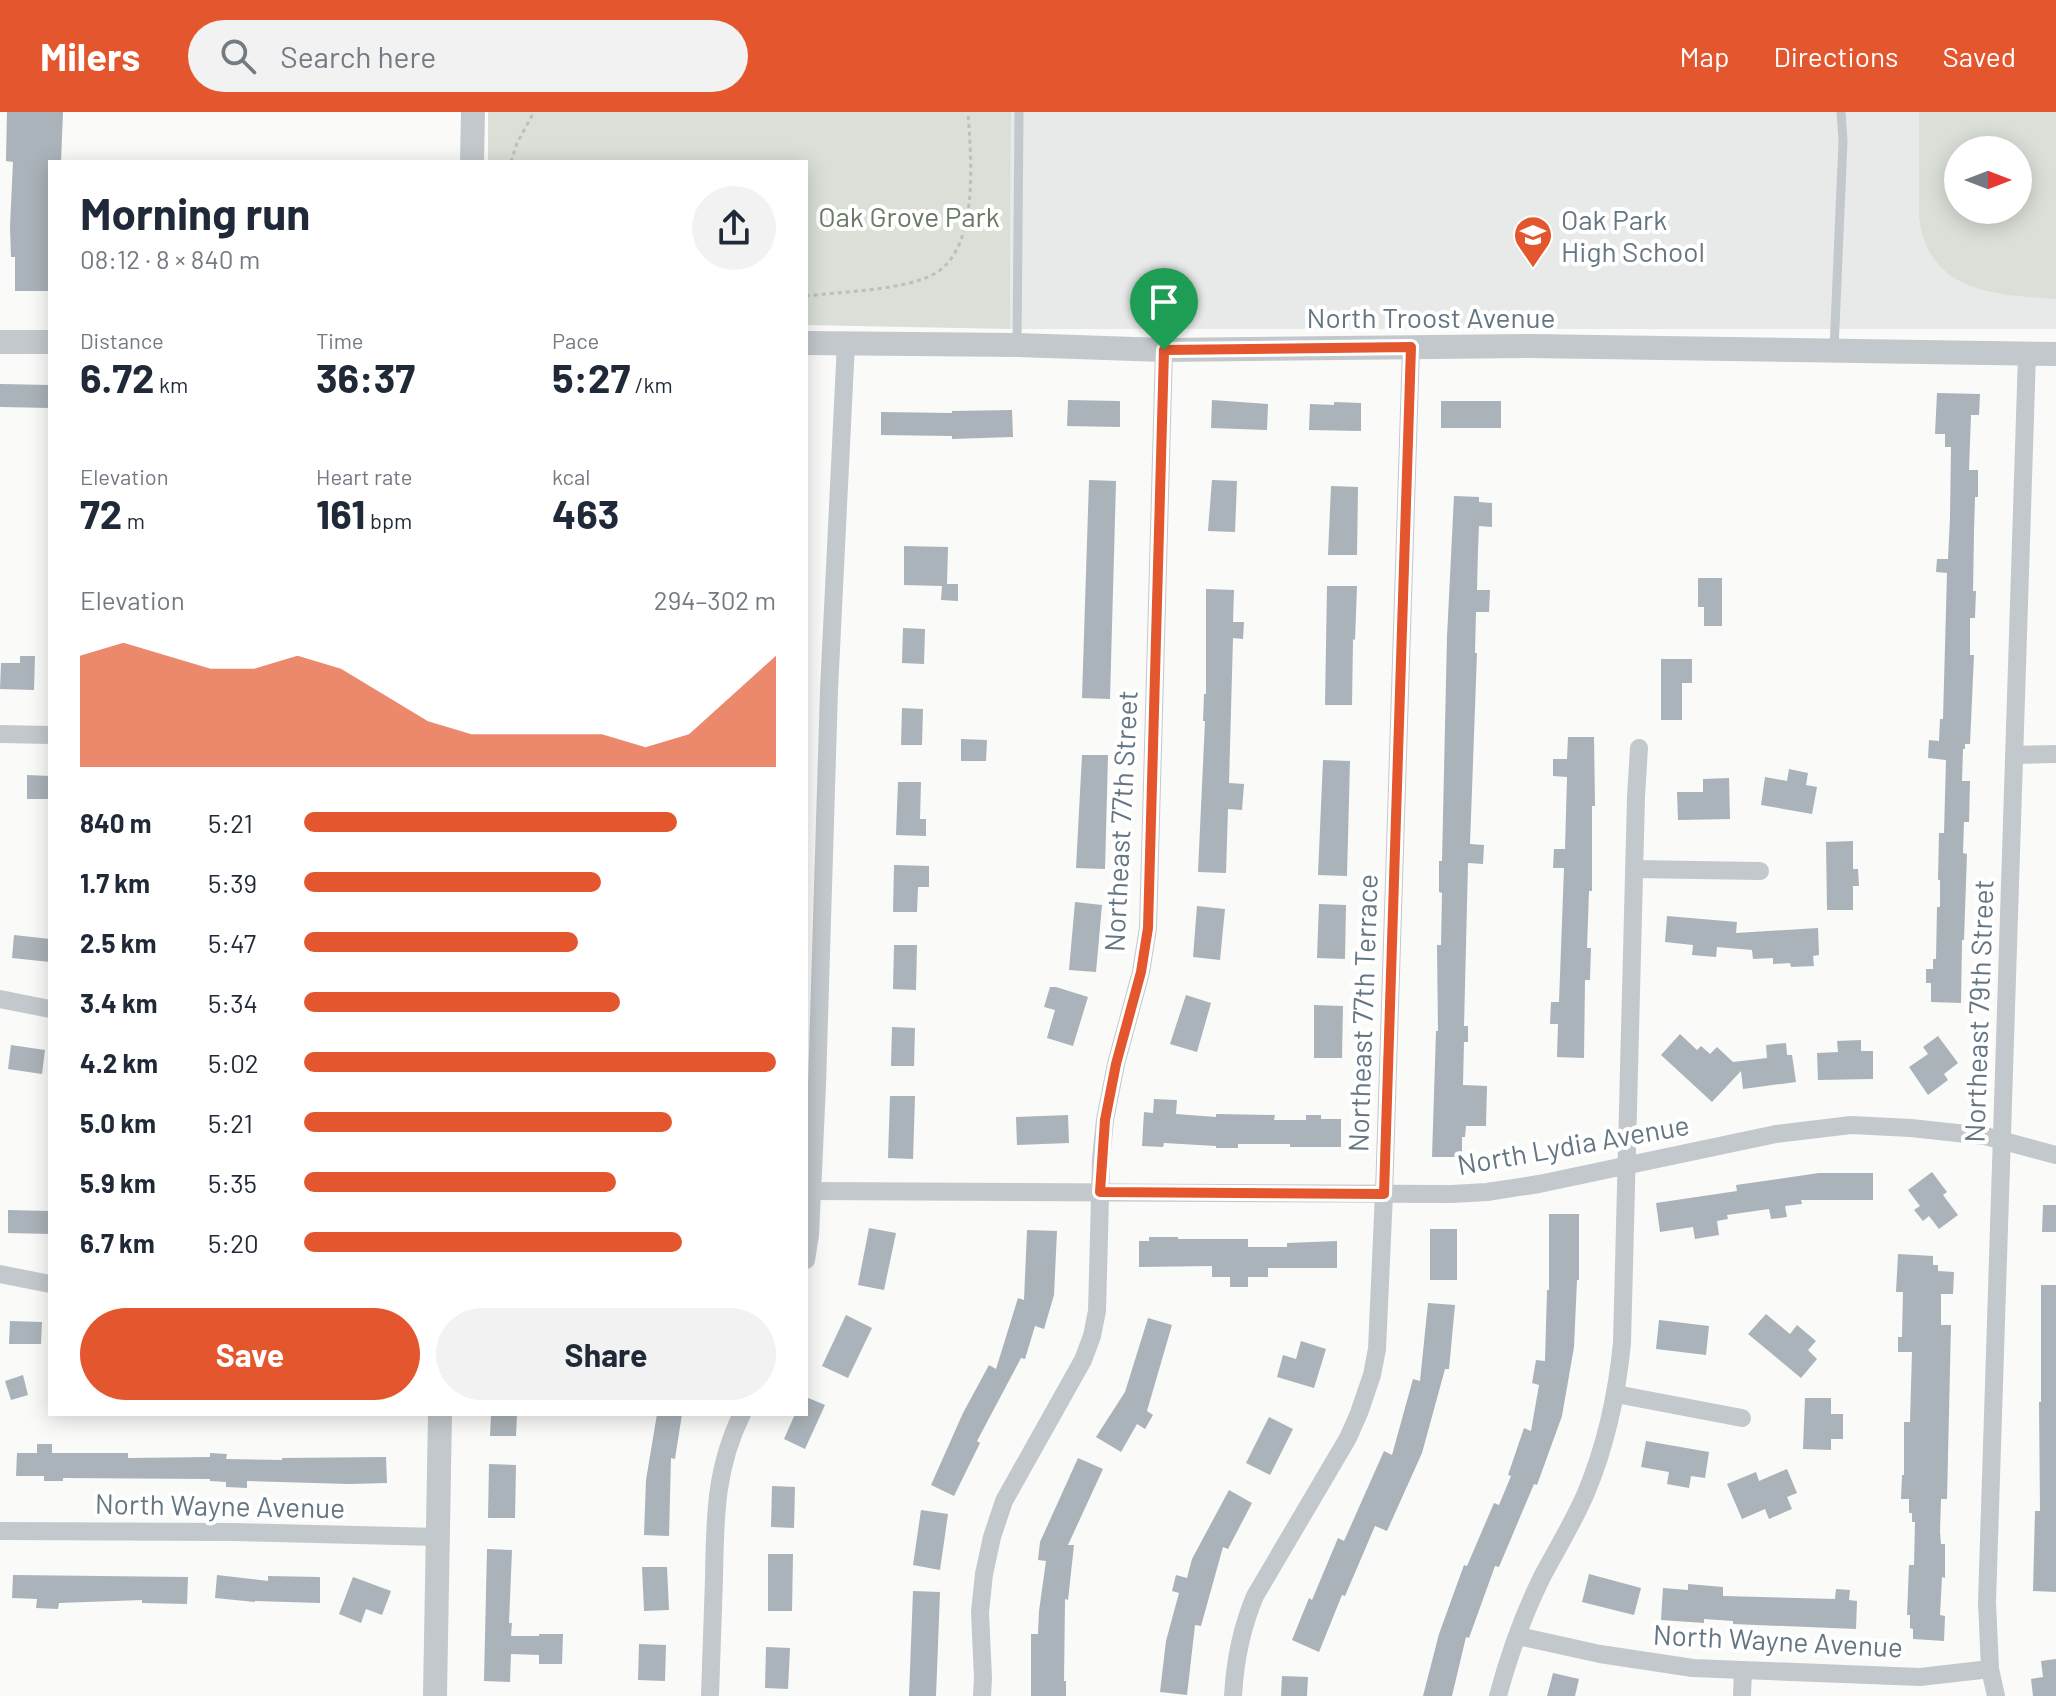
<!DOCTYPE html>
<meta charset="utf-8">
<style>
body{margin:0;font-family:Barlow,sans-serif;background:#f2f2f3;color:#1f2937;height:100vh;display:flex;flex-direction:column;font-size:30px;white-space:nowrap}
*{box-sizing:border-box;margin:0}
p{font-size:26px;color:#747a83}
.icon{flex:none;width:44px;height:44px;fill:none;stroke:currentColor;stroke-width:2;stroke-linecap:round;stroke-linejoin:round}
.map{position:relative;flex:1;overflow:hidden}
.side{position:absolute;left:48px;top:48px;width:760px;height:1256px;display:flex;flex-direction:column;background:#fff;border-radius:0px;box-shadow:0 4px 20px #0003}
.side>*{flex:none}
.needle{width:52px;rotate:90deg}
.buttons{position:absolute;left:1944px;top:24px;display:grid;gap:16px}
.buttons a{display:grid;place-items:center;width:88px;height:88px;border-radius:50%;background:#fff;box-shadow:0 4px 20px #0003;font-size:40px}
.pin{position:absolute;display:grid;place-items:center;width:68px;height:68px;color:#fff;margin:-82px -34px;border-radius:50% 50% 50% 0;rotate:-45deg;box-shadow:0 0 8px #0007}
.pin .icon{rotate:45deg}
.round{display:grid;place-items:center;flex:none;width:84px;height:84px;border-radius:42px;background:#f2f2f3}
.summary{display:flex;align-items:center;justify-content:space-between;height:136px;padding:0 32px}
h1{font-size:44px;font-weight:700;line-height:60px}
.stats{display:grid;grid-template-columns:repeat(3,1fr);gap:12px;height:136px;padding:8px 32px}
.stats div{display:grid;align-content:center}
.stats b{font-size:40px;font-weight:700}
.stats small{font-size:22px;font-weight:400}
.stats p{font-size:22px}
.chart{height:224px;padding:16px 32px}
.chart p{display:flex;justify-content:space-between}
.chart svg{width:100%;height:144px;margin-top:8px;fill:#e4572e;opacity:.7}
.action{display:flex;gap:16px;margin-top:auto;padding:16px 32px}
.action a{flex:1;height:92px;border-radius:48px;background:#e4572e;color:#fff;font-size:32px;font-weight:700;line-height:92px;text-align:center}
.action a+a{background:#f2f2f3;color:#1f2937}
ul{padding:0 32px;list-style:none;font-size:26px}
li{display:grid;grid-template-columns:128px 96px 1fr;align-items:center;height:60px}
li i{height:20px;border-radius:10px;background:#e4572e}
header{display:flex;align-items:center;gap:48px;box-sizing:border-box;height:112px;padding:0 40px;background:#e4572e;color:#fff}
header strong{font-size:38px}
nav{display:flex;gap:44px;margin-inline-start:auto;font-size:28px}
.search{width:560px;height:72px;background:#f2f2f3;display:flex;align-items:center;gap:20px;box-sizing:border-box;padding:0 28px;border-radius:44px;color:#747a83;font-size:30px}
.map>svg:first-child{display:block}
.built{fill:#e8e9e9;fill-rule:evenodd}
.green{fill:#dadfd7;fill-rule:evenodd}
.building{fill:#aab3b9}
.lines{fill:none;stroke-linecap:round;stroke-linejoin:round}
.path{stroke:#bbbfc2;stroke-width:3;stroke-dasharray:4 4;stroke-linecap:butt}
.service{stroke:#c3c8cc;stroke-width:9}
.minor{stroke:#c3c8cc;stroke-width:18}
.tertiary{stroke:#c3c8cc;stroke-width:24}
.route-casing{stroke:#fff;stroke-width:16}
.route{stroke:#e4572e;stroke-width:10}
.labels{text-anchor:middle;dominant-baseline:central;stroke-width:8;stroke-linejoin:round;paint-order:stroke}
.park-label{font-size:28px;fill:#687a64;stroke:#fff}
.poi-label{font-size:28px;fill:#657683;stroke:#fff;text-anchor:start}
.street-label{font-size:28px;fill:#657683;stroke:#fff}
</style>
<header>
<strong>Milers</strong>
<div class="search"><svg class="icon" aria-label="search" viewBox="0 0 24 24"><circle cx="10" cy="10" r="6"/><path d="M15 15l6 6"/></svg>Search here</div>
<nav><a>Map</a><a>Directions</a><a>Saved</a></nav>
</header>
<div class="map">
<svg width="2056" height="1584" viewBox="0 0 2056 1584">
<rect width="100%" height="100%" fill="#fafaf8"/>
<!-- built -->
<path class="built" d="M1011,0H2056V217H1010ZM1958,38H2018V98H1958Z"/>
<!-- green -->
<g class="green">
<polygon points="488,0 1011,0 1010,217 806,213 806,50 488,50"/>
<path d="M1919,0H2056V187C1996,183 1928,181 1919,105ZM1958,38H2018V98H1958Z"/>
</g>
<!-- building -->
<g class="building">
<polygon points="7,0 63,0 61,50 50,50 50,179 15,179 15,145 11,145 10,114 13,50 6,49"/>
<polygon points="0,272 50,273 50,296 0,295"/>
<polygon points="1937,281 1980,282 1979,303 1971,303 1969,358 1978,358 1978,385 1975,385 1974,420 1973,479 1976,479 1975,506 1970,506 1970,543 1974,543 1970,632 1965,632 1965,637 1963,637 1962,669 1970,669 1969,710 1964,710 1963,741 1967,742 1964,828 1962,828 1961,891 1931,890 1931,871 1926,871 1926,857 1933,857 1933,847 1936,847 1937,795 1940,795 1940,768 1938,768 1939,721 1944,721 1946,648 1928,646 1929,628 1939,629 1940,607 1943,607 1947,461 1936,460 1937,447 1948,447 1950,406 1951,335 1945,335 1945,322 1935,322"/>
<polygon points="1068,288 1120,289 1120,315 1067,314"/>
<polygon points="1212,288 1268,292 1267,318 1211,316"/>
<rect x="1441" y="289" width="60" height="27"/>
<polygon points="1334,290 1361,291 1361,319 1309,318 1310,292 1334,293"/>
<polygon points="1012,298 1013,325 952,327 952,324 881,323 881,300 952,301 952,299"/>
<polygon points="1089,368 1116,369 1110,587 1082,586"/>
<polygon points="1212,368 1237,369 1235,420 1208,419"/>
<polygon points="1331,374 1358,375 1357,443 1328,443"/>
<polygon points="1454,384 1479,385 1479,390 1492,391 1492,415 1479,414 1478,438 1477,478 1490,478 1489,500 1476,500 1475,541 1477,541 1470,732 1484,733 1483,752 1468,751 1464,914 1468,914 1468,930 1464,930 1463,973 1487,974 1486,1014 1466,1014 1465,1025 1462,1025 1462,1045 1432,1045 1436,919 1438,919 1437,833 1441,833 1442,781 1439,780 1439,749 1442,749 1447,525"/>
<polygon points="904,434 948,435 947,472 958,472 958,489 941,488 942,474 904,473"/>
<polygon points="1698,466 1722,466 1722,514 1704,514 1704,495 1698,495"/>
<polygon points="1327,474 1357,474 1355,528 1353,527 1352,593 1325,593"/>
<polygon points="1206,477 1234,478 1233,510 1244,510 1243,527 1233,526 1229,671 1244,672 1242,698 1228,697 1226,761 1198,760 1205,609 1203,609 1204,582 1206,582"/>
<polygon points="903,516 925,517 924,552 902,551"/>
<polygon points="20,544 35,544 34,578 0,577 1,551 20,551"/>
<polygon points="1661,547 1692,547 1692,571 1682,571 1682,608 1661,608"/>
<polygon points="902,596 923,597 922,633 901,633"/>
<polygon points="1568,625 1594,625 1595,694 1592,694 1592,779 1589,779 1587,836 1591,836 1590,868 1585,868 1584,946 1557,945 1558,912 1550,912 1551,890 1559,890 1564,756 1553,756 1554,737 1565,737 1567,665 1553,664 1553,647 1567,647"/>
<polygon points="961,627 987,628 986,649 961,649"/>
<polygon points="1082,643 1108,643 1105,757 1076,756"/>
<polygon points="1323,648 1350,649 1347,764 1318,763"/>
<polygon points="1789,657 1808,661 1806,673 1817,675 1812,702 1761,693 1765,665 1787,669"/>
<polygon points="27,663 50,664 50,687 27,687"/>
<polygon points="1729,666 1730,707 1678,708 1677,680 1703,680 1703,667"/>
<polygon points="898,670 921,670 920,707 926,707 926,724 896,723"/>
<polygon points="1853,729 1853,757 1858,757 1859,774 1853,774 1853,798 1827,798 1826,730"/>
<polygon points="894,753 929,754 929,775 918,775 917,800 893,800"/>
<polygon points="1075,790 1102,793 1096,860 1069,858"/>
<polygon points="1319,792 1346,793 1345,847 1317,846"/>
<polygon points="1197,794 1225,797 1220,848 1193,845"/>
<polygon points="1667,804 1737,810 1736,821 1818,816 1819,843 1813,844 1814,854 1791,855 1790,851 1773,852 1773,846 1753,847 1752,838 1717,835 1716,845 1692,843 1693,833 1665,830"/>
<polygon points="14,823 50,827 50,850 12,846"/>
<polygon points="894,833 917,833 916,878 893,877"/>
<polygon points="1050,875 1056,875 1088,885 1073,934 1047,926 1055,898 1044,895"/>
<polygon points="1186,883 1211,891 1197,940 1170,932"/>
<polygon points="1314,893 1343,894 1342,946 1314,946"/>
<polygon points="892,915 915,916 914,954 891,954"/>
<polygon points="1680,922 1697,938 1701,934 1710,942 1717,935 1733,950 1767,946 1766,933 1786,931 1787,943 1792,943 1796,970 1743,977 1741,959 1712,990 1661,943"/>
<polygon points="1938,924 1958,951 1944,962 1948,968 1928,983 1909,955 1928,942 1923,935"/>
<polygon points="1861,928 1861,939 1873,939 1873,967 1818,968 1817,941 1838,940 1837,929"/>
<polygon points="11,933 45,938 42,962 8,957"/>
<polygon points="890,984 915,984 913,1047 888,1046"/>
<polygon points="1154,987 1177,988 1176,1002 1216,1005 1216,1002 1275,1003 1274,1008 1306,1008 1306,1003 1321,1003 1321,1007 1341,1007 1341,1035 1290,1035 1290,1032 1238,1032 1238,1036 1216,1036 1216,1034 1164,1031 1163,1035 1142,1034 1144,1000 1153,1001"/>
<polygon points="1068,1003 1069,1031 1017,1033 1016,1005"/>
<polygon points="1932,1060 1947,1080 1943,1083 1958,1103 1939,1117 1929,1104 1923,1109 1914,1098 1920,1094 1908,1078"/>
<polygon points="1819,1061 1873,1061 1873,1088 1801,1088 1802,1092 1785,1094 1787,1105 1771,1107 1769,1097 1727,1103 1728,1107 1717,1109 1719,1123 1695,1127 1693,1115 1660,1120 1656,1091 1737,1079 1736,1073"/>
<polygon points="2043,1093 2056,1093 2056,1120 2042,1120"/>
<polygon points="8,1098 50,1099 50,1122 8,1121"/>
<polygon points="1549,1102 1579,1102 1579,1168 1577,1168 1574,1235 1562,1304 1537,1373 1534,1372 1499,1455 1495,1454 1469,1526 1466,1525 1452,1584 1423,1584 1439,1522 1464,1453 1467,1454 1494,1391 1499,1393 1511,1364 1508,1363 1524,1316 1531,1319 1539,1273 1532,1271 1536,1248 1545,1249 1547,1178 1549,1178"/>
<polygon points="869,1116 896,1121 884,1178 858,1173"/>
<rect x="1430" y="1117" width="27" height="51"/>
<polygon points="1027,1118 1057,1119 1054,1183 1044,1217 1035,1214 1025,1247 1021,1246 977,1329 980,1331 954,1384 931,1373 963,1301 989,1253 996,1257 1018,1186 1024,1188"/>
<polygon points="1149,1125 1178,1125 1178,1127 1248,1127 1248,1135 1287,1135 1287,1131 1337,1129 1337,1156 1268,1156 1268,1165 1248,1165 1248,1175 1230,1175 1230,1165 1212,1165 1212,1154 1139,1155 1139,1129 1149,1129"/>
<polygon points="1898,1142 1933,1144 1933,1153 1938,1153 1938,1159 1954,1160 1953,1182 1941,1182 1941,1213 1951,1213 1947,1387 1941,1387 1940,1420 1941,1432 1945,1432 1945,1466 1942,1465 1940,1503 1945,1504 1944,1529 1913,1527 1913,1517 1910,1516 1910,1503 1907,1503 1909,1453 1914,1453 1915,1410 1912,1410 1912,1401 1909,1401 1909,1387 1901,1387 1902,1363 1904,1363 1904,1310 1910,1310 1912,1240 1898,1240 1898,1225 1902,1225 1903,1180 1896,1180"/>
<polygon points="2041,1173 2056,1173 2056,1480 2033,1479 2035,1399 2040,1399 2039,1290 2041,1290"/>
<polygon points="1428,1191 1455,1193 1449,1257 1445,1257 1422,1341 1387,1419 1375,1414 1345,1484 1342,1483 1319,1540 1292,1528 1309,1486 1312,1488 1338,1426 1344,1429 1384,1339 1392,1343 1413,1267 1420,1269"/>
<polygon points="1766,1202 1790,1222 1797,1213 1816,1229 1808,1238 1817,1247 1801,1266 1748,1222"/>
<polygon points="846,1203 872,1216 848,1266 822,1254"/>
<polygon points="1148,1206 1172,1213 1147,1299 1153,1303 1145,1317 1137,1312 1121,1340 1096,1325 1125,1280"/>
<polygon points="1659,1208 1709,1214 1706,1243 1656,1237"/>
<polygon points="10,1209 42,1210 41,1232 9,1232"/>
<polygon points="1301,1229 1326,1237 1314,1276 1277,1265 1283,1243 1296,1247"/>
<polygon points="23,1263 28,1283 11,1288 5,1269"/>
<polygon points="806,1285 825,1293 805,1337 784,1327 795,1302 806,1302"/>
<polygon points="1805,1286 1831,1286 1831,1302 1843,1302 1843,1327 1831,1327 1831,1338 1803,1337"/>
<polygon points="491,1302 517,1302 516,1324 490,1324"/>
<polygon points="657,1302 682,1302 675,1347 671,1346 669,1424 644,1423 646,1368"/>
<polygon points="1269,1305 1293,1317 1270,1363 1246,1351"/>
<polygon points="1646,1329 1709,1340 1705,1366 1691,1364 1689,1376 1667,1372 1669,1360 1641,1355"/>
<polygon points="37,1332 52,1332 52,1341 128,1341 128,1346 210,1345 210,1341 227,1342 226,1347 282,1348 282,1346 386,1345 387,1371 349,1372 247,1369 247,1376 226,1375 226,1370 210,1369 210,1367 63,1366 63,1369 44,1369 44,1364 16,1364 17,1341 37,1341"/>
<polygon points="1078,1346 1103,1357 1068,1433 1074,1433 1068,1488 1065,1487 1064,1569 1066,1569 1066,1584 1031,1584 1031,1522 1038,1522 1039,1499 1046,1449 1038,1448 1040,1430"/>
<polygon points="489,1352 516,1353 515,1406 488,1406"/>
<polygon points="1787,1357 1797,1381 1787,1385 1792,1397 1769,1407 1765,1397 1742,1407 1727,1372 1756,1360 1759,1369"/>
<polygon points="772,1374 795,1375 794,1416 771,1415"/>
<polygon points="1229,1378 1252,1391 1228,1437 1223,1435 1201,1514 1195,1513 1187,1583 1160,1580 1166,1529 1179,1481 1172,1479 1176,1463 1187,1466 1192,1447"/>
<polygon points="921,1398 948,1402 940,1458 913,1453"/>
<polygon points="487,1437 512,1438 509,1511 512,1511 511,1524 539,1524 539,1522 563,1522 562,1552 539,1552 539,1543 511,1542 510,1570 484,1569"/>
<polygon points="768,1442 793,1442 792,1499 768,1499"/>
<polygon points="642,1455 667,1455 669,1498 644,1499"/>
<polygon points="1589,1462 1641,1476 1634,1503 1582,1490"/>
<polygon points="13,1463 188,1465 187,1492 142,1491 142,1488 59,1491 58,1497 36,1496 37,1487 12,1486"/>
<polygon points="217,1463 268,1469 268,1464 320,1465 320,1491 255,1489 255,1490 215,1486"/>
<polygon points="353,1465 391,1479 382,1503 366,1497 361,1511 339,1502"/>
<polygon points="1688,1472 1723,1475 1723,1484 1835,1487 1836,1477 1850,1478 1849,1488 1857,1489 1856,1517 1733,1512 1733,1509 1704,1507 1704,1511 1661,1508 1663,1476 1688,1478"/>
<polygon points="913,1479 940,1480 936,1584 909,1584"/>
<polygon points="639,1532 666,1533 665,1569 638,1568"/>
<polygon points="766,1535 790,1536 788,1577 765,1576"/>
<polygon points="2056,1547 2056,1584 2033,1584 2031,1567 2043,1565 2041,1549"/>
<polygon points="1553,1561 1579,1567 1575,1584 1547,1584"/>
<polygon points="1282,1564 1308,1565 1307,1584 1281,1584"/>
</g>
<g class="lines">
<!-- path -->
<g class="path">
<polyline points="511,50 517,31 534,0"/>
<path d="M806,184C839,180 906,178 934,162C980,137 971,44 968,0"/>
</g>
<!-- service -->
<g class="service">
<polyline points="1017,233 1019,0"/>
<polyline points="1834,238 1843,29 1841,0"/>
</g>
<!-- minor -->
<g class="minor">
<polyline points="0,622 50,623"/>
<polyline points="2015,643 2056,642"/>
<polyline points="1634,757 1760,759"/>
<polyline points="0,887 50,897"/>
<polyline points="806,1079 1452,1082 1487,1080 1539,1072 1776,1022 1851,1013 1911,1016 1985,1024 2056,1043"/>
<polyline points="806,1148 810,1123 817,973 829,578 846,231"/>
<polyline points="0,1162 50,1172"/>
<polyline points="1616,1282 1742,1306"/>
<polyline points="0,1419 232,1420 439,1425"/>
<polyline points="1518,1524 1600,1542 1693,1556 1920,1565 1990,1557"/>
<path d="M710,1584C711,1545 713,1505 714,1466C715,1407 715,1356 742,1302"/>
<polyline points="982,1584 983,1566 980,1500 984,1462 992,1425 1004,1389 1083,1248 1092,1224 1097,1199 1101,1047 1105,1008 1116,952 1141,860 1148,816 1164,238"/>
<path d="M1233,1584C1235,1548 1241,1517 1255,1484L1348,1326L1359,1301L1372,1263L1377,1237L1384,1082L1411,235"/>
<path d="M1498,1584C1509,1543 1524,1501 1543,1463C1558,1435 1574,1409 1586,1381C1606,1333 1617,1282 1622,1231L1636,685L1639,636"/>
<polyline points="1742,1584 1743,1558"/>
<polyline points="1996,1584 1990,1557 1987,1490 2027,242"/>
</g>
<!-- tertiary -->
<g class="tertiary">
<polyline points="472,50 473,0"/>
<polyline points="0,230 50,230"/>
<polyline points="806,231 1017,233 1164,238 1529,234 2056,242"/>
<polyline points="435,1584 440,1302"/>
</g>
</g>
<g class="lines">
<defs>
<polygon id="route" points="1411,235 1384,1082 1100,1080 1105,1008 1116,952 1141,860 1148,816 1164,238"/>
</defs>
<!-- route casing -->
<use href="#route" class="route-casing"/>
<!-- route -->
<use href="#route" class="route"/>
</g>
<!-- icons -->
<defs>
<symbol id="school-pin" viewBox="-11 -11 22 30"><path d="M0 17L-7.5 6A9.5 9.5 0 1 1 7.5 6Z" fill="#e4572e" stroke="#fff"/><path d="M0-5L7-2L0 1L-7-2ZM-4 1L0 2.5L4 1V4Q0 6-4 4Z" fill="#fff"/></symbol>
</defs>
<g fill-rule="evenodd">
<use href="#school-pin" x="1511" y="101" width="44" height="60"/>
</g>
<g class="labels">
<!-- park labels -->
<g class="park-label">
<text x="909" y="104">Oak Grove Park</text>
</g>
<!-- poi labels -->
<g class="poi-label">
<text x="1561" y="107">Oak Park<tspan x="1561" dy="32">High School</tspan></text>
</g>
<!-- street labels -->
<g class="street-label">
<text x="1431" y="205">North Troost Avenue</text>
<text transform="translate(1120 709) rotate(-87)">Northeast 77th Street</text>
<text transform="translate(1978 899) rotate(-88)">Northeast 79th Street</text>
<text transform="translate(1362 901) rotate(-88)">Northeast 77th Terrace</text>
<text transform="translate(1573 1032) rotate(-10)">North Lydia Avenue</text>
<text transform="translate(220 1393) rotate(1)">North Wayne Avenue</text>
<text transform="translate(1778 1528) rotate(3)">North Wayne Avenue</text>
</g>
</g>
</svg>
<div class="buttons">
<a><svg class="needle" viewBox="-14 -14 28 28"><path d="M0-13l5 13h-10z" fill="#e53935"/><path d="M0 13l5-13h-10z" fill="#747a83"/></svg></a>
</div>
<div class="pin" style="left:1164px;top:238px;background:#1e9e55"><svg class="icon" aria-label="arrive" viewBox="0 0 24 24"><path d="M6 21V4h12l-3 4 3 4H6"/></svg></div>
<section class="side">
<div class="summary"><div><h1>Morning run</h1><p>08:12 · 8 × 840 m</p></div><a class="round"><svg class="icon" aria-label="share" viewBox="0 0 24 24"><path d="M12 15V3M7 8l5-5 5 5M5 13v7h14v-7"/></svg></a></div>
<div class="stats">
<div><p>Distance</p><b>6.72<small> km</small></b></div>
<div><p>Time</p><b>36:37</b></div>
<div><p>Pace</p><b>5:27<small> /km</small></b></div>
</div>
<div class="stats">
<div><p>Elevation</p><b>72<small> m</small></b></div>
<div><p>Heart rate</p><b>161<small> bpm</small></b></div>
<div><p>kcal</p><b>463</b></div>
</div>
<div class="chart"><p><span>Elevation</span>294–302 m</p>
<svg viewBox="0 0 160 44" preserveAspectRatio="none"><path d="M0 44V10L10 6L20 10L30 14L40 14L50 10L60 14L70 22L80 30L90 34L100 34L110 34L120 34L130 38L140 34L150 22L160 10V44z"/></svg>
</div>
<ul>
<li><b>840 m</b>5:21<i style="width:79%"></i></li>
<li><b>1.7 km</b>5:39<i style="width:63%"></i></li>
<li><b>2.5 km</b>5:47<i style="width:58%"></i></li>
<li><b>3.4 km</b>5:34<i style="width:67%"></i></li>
<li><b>4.2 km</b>5:02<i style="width:100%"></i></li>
<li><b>5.0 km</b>5:21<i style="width:78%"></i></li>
<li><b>5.9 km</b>5:35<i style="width:66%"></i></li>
<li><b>6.7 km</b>5:20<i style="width:80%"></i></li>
</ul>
<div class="action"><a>Save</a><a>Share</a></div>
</section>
</div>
